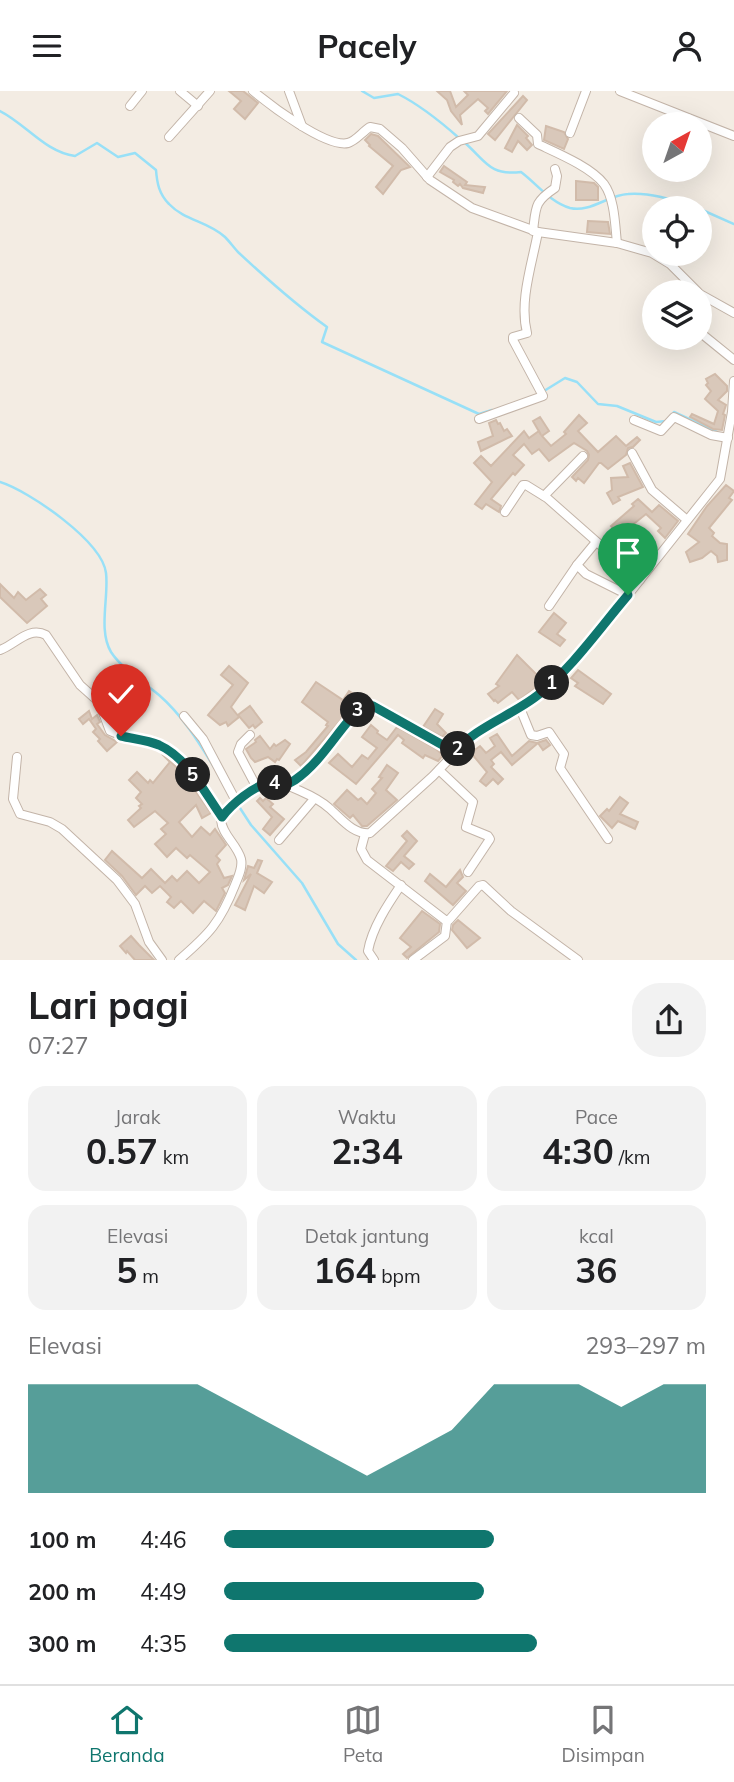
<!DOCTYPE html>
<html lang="id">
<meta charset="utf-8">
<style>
body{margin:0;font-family:Mulish,sans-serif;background:#f2f2f2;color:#202124;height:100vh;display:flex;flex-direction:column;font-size:26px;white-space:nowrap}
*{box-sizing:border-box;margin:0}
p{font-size:23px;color:#757577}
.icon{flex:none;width:38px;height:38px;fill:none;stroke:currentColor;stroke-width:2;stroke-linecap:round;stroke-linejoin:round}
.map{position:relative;height:869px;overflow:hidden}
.panel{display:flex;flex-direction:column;background:#fff;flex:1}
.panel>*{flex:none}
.needle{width:46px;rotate:40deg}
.tools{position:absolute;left:642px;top:21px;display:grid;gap:14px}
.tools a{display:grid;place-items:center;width:70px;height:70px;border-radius:50%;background:#fff;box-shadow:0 7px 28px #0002;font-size:35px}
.pin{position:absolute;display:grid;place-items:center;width:60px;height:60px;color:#fff;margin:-72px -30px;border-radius:50% 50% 50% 0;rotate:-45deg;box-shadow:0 0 7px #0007}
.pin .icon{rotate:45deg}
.km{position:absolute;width:35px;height:35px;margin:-18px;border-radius:50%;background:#222;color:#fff;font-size:19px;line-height:35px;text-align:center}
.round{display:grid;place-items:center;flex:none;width:74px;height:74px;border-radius:28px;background:#f2f2f2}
.summary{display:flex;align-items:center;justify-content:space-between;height:119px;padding:0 28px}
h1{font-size:38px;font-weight:700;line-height:52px}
.metrics{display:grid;grid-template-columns:repeat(3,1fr);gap:10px;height:119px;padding:7px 28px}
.metrics div{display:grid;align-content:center;border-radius:18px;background:#f2f2f2;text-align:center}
.metrics b{font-size:35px;font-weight:700}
.metrics small{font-size:19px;font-weight:400}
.metrics p{font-size:19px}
.chart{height:196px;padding:14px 28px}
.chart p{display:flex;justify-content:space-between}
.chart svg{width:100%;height:126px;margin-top:7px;fill:#0f766e;opacity:.7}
ul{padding:0 28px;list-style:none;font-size:23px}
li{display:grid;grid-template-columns:112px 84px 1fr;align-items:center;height:52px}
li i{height:18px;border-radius:9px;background:#0f766e}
header{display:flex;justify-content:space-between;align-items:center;height:91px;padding:0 28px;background:#fff;font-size:32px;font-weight:700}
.tab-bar{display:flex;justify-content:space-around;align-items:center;height:98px;border-top:2px solid #e0e0e0;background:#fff;font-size:19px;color:#757577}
.tab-bar a{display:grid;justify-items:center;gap:4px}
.tab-bar .on{color:#0f766e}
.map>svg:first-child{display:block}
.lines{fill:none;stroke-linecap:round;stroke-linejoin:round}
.stream{stroke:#98e0f7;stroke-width:2.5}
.building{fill:#d9c8ba;stroke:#d1bbaa;stroke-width:2}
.minor-casing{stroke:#c3b4a8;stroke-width:10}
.minor{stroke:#fff;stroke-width:8}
.route-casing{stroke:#fff;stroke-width:14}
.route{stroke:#0f766e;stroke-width:9}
</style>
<header><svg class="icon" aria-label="menu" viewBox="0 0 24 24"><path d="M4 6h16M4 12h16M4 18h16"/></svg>Pacely<svg class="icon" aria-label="person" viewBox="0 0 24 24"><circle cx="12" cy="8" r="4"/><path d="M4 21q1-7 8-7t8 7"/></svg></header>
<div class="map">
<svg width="734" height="869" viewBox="0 0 734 869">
<rect width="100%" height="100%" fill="#f3ece3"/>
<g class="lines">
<!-- stream -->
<g class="stream">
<path d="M362,0L374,7L398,3C420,14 441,31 459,47"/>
<path d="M0,20C26,33 45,61 75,65L97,52L118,66L135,62L156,79C157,92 159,103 169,113C185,130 208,130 225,146C230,151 234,157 239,162C267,188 296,214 327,236L322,251L479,323L492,319"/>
<path d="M464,51C486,70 489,85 521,81C537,93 550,111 570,117C590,122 608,104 628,103C652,101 676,110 698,117"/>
<polyline points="700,118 734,133"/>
<polyline points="544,300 565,287 577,291 598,313 617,315 656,331 667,330"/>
<polyline points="671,325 674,321 717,341"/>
<path d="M0,391C29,400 102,450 106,482C109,506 98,539 111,561C122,578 144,591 159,604C182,624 198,650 214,676"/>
<polyline points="238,714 251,734 302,792 338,853 356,869"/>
</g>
</g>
<!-- building -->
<g class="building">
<polygon points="229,0 243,0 258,12 245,28 234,18 241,10"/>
<polygon points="437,0 450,0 456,16 468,4 464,0 507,0 488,23 485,20 488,17 478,8 460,24 462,34 451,20 447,9"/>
<polygon points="523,5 527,9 495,49 488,43"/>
<polygon points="517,34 528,45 526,47 532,54 527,59 518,50 512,61 505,57"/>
<polygon points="546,35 564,41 568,48 564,58 544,49"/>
<polygon points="371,43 378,45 410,76 401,79 383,103 376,96 393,75 369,55 370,54 365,49"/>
<polygon points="444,75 467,91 465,94 485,96 483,102 463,97 460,93 458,95 453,91 454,89 440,81"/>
<polygon points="576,90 594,92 598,96 598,109 576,109"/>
<polygon points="588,130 608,131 610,143 587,141"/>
<polygon points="715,283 727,295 727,300 718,309 726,314 723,323 725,324 722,339 713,338 690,326 692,323 714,333 718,320 705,308 711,300 706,294 708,292 706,288"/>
<polygon points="579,324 587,332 578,340 598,361 616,345 626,355 637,346 640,349 633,356 628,357 626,364 608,378 601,372 599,372 584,392 578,387 576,390 572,386 588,369 589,364 587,360 574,352 549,370 539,358 532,363 524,353 513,364 524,374 515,384 513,382 491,408 501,415 499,421 486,413 482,418 475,413 492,391 474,372 481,365 491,375 524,340 529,347 539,340 541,344 533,330 540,326 549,340 542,345 551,355 566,343 564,341"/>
<polygon points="496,329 498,333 500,332 504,340 507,338 512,345 481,360 478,351 493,345 489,332"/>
<polygon points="630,372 643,396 618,406 620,409 613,413 607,402 612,399 611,387 628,386 623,375"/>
<polygon points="726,394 734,400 729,407 732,409 709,437 714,442 712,445 720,452 727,453 727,469 718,471 717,465 711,460 702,467 690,471 686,461 699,451 688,443 707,415"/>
<polygon points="638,408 652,421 659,414 678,430 665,447 658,440 661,437 646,423 620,444 611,435 634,415 632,413"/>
<polygon points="0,493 14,507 18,501 26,509 40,498 46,504 41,508 47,515 27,532 0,506"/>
<polygon points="554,522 566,532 557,543 565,549 560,555 539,541"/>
<polygon points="517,564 537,584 535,586 540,594 519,609 512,601 498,612 495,609 494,610 488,603 499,595 496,593"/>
<polygon points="229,575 248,592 231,616 239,626 228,635 226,631 220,634 208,624 233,594 221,584"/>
<polygon points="578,579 611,603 603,613 575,595 578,592 571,587"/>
<polygon points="316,591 343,609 349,600 360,607 301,675 295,669 306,661 328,635 326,634 328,631 302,611"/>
<polygon points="250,615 262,631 255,637 253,634 249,637 238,624"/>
<polygon points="435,618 443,623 437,633 446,642 442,646 423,636"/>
<polygon points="89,620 92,628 97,624 100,631 97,633 105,644 117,651 107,660 98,650 100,648 93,641 96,638 89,628 83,633 79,628"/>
<polygon points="371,634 378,640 377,642 387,649 397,636 436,658 443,664 438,670 425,664 423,667 402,652 404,649 398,644 356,693 329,672 338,663 352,676 362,664 368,668 377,657 362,646"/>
<polygon points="497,643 512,665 529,650 537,652 546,649 550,654 543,659 538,652 512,674 501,661 491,669 494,673 491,676 503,688 498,693 493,688 486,695 480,690 487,681 471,662 480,655 486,662 495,655 490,647"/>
<polygon points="260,645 270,658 274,653 276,655 285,649 290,653 279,669 277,668 275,671 268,666 255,671 251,667 246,658 256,651 255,649"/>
<polygon points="162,663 182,681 211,722 202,727 196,714 179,731 192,746 201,736 210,744 215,738 226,754 216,765 220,769 217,773 224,787 232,785 228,794 222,797 225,802 216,820 204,810 193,822 181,810 174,817 167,811 171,806 160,795 152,802 145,795 136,804 122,785 105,769 112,760 142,787 151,778 165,792 172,785 177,790 187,780 199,792 210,781 190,764 187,767 176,757 167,766 155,753 166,743 161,738 168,732 155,720 134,736 128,729 141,717 139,715 142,713 136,707 141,701 129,689 137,681 148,692 150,689 153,692 170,671"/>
<polygon points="387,674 398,682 386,699 397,709 367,735 362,735 353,724 350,727 334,713 347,699 358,709 361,707 367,713 376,702 372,698 382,687 379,686"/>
<polygon points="620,706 628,712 620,723 638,731 635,738 618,730 612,737 600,725 607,718 609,720"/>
<polygon points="260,707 263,710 266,707 273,713 270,716 284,728 270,744 263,738 272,726 257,710"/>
<polygon points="407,740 417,750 404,765 414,773 409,778 401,771 393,780 386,775 407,750 402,745"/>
<polygon points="258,769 262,770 257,782 272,791 264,802 254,795 245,819 235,814 251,783 244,789 248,775 254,777"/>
<polygon points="460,779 463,786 457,792 466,800 453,814 425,790 430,783 446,796"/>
<polygon points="422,820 440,833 439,841 407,867 403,863 411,856 400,847"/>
<polygon points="458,829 480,847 467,857 452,839 453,834"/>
<polygon points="131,845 139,854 154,869 135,869 127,860 126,862 120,855"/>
</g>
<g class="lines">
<defs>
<g id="minor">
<polyline points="180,0 198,15"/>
<path d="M253,0C270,14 326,57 348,52C356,50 362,41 370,36L380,38L402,57L430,89L472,117L538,141L617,152L652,162L670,173L698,201"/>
<polyline points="289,0 302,35"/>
<polyline points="620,0 734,45"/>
<polyline points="130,15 142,0"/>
<path d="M519,27L537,44L538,53C557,62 591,76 604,93C615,108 615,135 617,152"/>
<polyline points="570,42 586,0"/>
<polyline points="169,46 210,0"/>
<polyline points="427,86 450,56 459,50 478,45 514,2"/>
<path d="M533,140C536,116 534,111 555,97L557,85L555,78"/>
<polyline points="700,203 734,222"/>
<polyline points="702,243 734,269"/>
<path d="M479,328L543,305L513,249V246L527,242C519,210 532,173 538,141"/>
<polyline points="634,329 661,340 674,326 711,344 728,347"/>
<polyline points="632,362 652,399 687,429"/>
<polyline points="544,405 583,365"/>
<polyline points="505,421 523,394 526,394 547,407 640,489"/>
<polyline points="596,451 577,474 586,483 628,504"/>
<polyline points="549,515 577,474"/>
<path d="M0,559C16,553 29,535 46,544L80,594L99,611L110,640C125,647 142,647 157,653C187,666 204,700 221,726"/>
<polyline points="520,617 531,644 537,645 549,641 564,663 560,677 608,748"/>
<polyline points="184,625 203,648 237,712"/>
<polyline points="250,644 241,653 238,661 257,697"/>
<polyline points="17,666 13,708 20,723 50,731 62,738 117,789 135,813 149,851 162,869"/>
<polyline points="439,679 473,711 466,736 488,745 490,748 468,781"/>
<path d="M285,694C319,679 337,637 364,613L373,615L455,661"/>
<polyline points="365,743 361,758 367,769 445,829 449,829 479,795 483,794 511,820 578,869"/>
<polyline points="279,749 314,708"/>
<path d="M179,869C209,843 220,832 235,794C238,786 243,777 241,768C237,753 222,744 221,729C225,719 236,713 244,706C251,701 259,694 268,692C282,689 318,707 329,717C341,727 353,744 370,742L433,685L472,644L520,617L553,592L628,504L720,388L732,321L734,290"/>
<path d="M374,869L368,860C372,837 388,813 401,794"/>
<polyline points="413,869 445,845 447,830"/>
</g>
</defs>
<!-- minor casing -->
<use href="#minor" class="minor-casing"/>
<!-- minor -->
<use href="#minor" class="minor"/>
</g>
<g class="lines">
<defs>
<path id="route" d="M121,645C134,648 147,649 159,654C188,667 204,701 222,726C231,714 254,694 270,692C280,690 285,696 295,689C323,670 339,636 364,613L373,615L455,661C474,637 513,624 538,604C573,576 599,538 628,504"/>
</defs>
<!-- route casing -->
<use href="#route" class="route-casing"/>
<!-- route -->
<use href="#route" class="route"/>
</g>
</svg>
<div class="tools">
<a><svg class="needle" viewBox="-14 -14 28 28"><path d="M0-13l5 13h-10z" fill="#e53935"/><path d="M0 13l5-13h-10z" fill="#757577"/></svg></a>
<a><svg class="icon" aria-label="locate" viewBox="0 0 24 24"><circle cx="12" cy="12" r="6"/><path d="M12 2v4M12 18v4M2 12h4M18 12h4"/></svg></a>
<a><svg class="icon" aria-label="layers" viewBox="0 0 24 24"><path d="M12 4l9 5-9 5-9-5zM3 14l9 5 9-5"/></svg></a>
</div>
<div class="pin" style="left:628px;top:504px;background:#1e9e55"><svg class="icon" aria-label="arrive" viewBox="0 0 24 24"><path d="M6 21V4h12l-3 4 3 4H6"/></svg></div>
<div class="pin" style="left:121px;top:645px;background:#d93025"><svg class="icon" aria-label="check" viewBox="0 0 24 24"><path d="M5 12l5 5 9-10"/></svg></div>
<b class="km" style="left:552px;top:592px">1</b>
<b class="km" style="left:458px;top:658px">2</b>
<b class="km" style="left:358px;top:619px">3</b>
<b class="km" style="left:275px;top:692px">4</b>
<b class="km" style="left:193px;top:684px">5</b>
</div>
<section class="panel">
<div class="summary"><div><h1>Lari pagi</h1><p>07:27</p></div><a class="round"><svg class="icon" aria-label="share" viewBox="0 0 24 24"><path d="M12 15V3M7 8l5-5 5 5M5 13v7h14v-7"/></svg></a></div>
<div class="metrics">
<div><p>Jarak</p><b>0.57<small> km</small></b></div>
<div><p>Waktu</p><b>2:34</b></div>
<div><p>Pace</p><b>4:30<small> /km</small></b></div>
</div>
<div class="metrics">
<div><p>Elevasi</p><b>5<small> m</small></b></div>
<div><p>Detak jantung</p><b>164<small> bpm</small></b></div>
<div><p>kcal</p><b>36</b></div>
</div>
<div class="chart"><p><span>Elevasi</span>293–297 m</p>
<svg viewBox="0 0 160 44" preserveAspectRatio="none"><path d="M0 44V6L10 6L20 6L30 6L40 6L50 14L60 22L70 30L80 38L90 30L100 22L110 6L120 6L130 6L140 14L150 6L160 6V44z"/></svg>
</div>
<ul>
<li><b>100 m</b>4:46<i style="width:56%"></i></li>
<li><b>200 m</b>4:49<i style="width:54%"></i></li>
<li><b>300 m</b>4:35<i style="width:65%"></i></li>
</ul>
</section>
<nav class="tab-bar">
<a class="on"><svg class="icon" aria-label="home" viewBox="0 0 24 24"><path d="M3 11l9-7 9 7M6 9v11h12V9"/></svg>Beranda</a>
<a><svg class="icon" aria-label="map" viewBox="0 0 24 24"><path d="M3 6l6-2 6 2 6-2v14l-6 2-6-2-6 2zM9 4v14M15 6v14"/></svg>Peta</a>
<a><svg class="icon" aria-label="saved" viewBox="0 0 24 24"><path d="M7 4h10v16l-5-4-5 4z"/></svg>Disimpan</a>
</nav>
